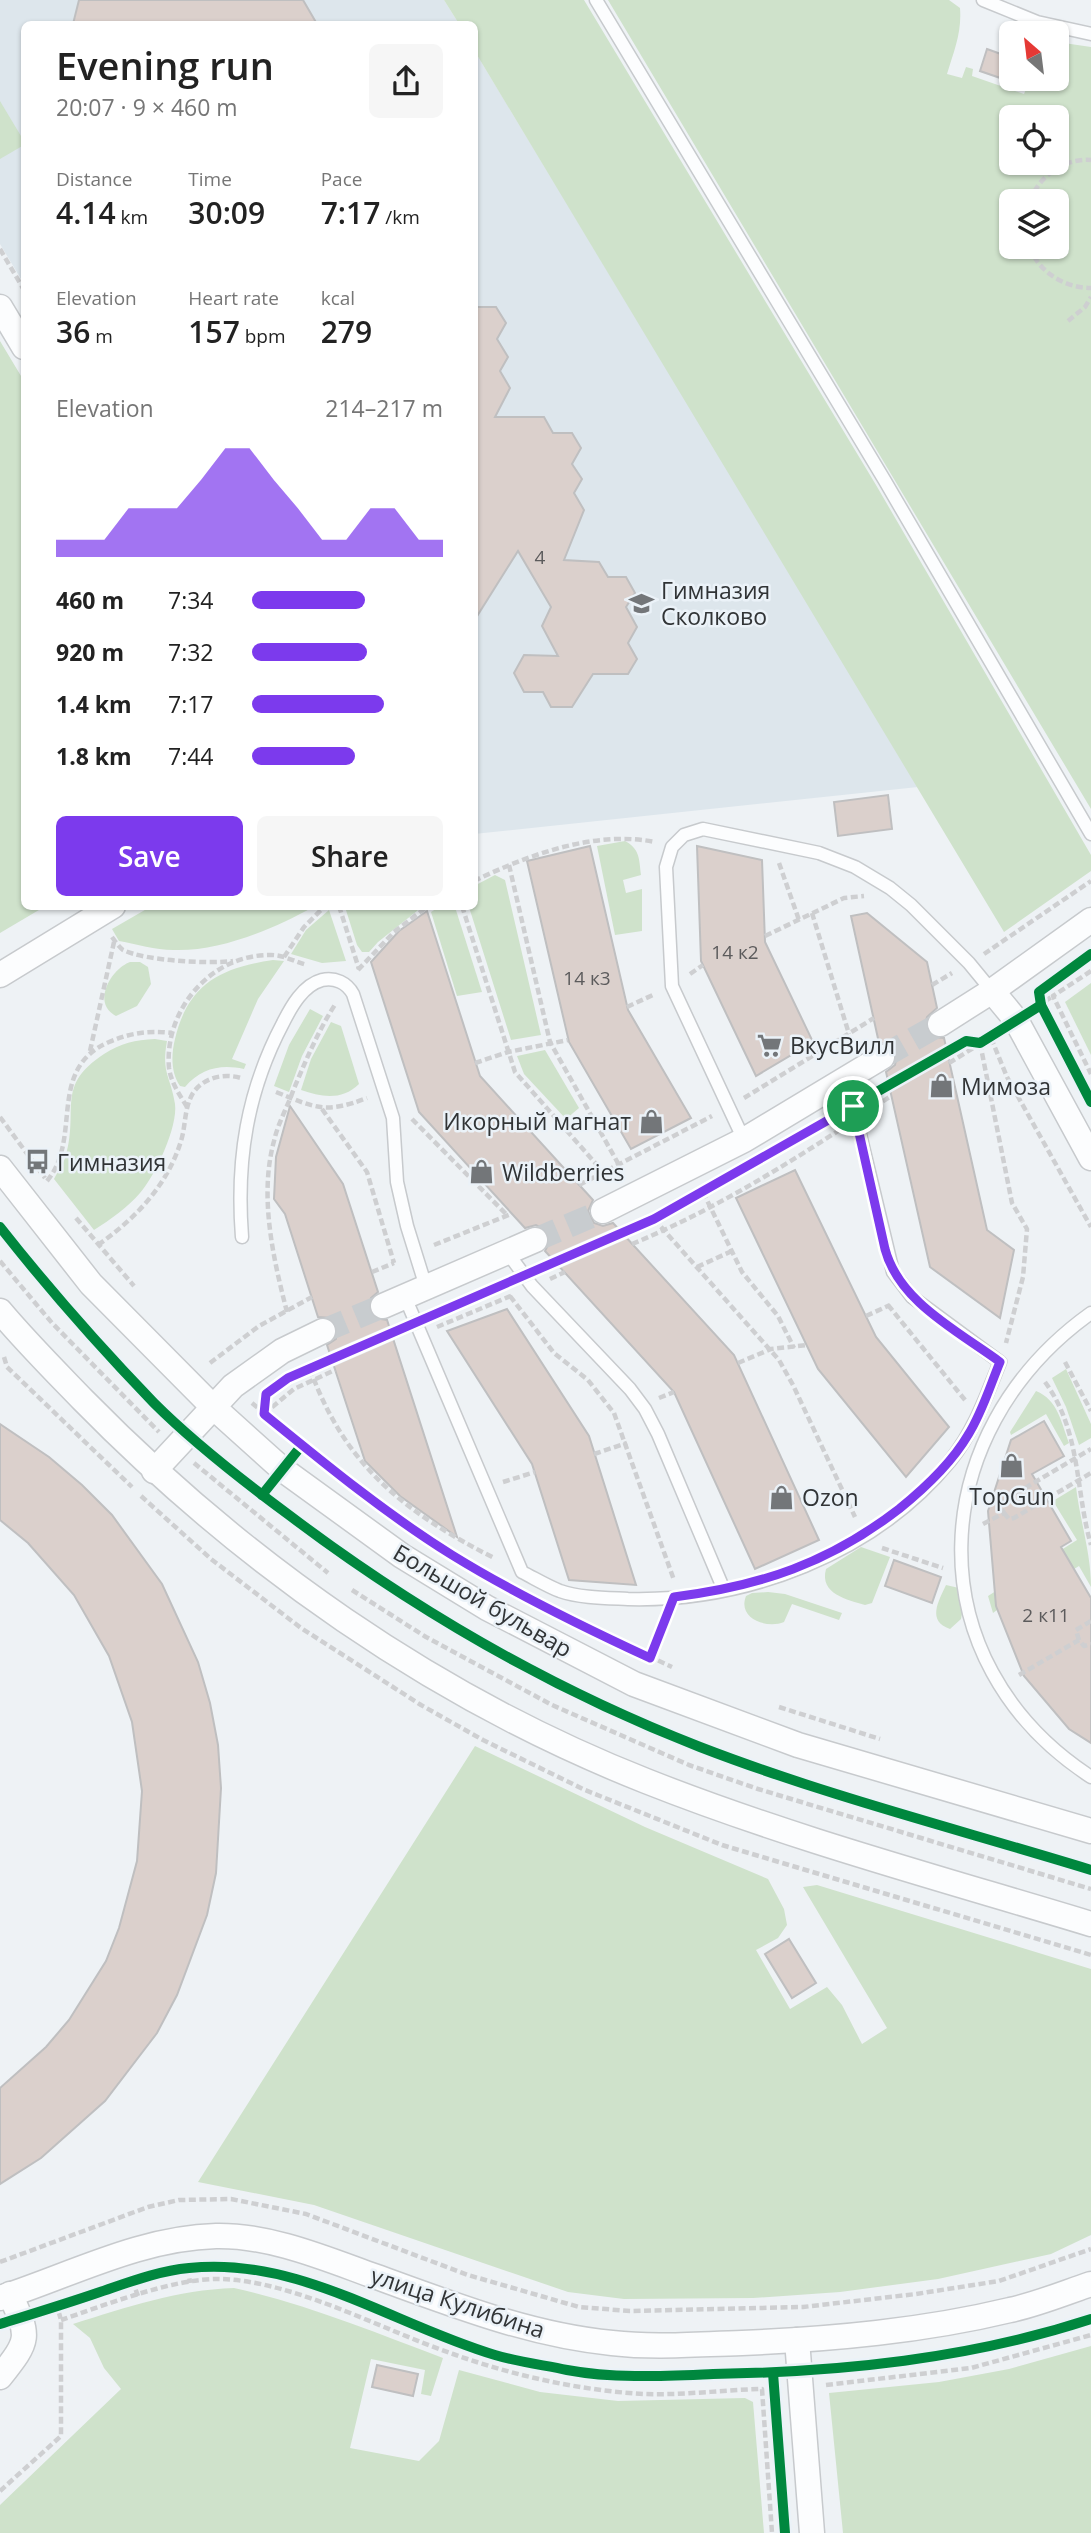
<!DOCTYPE html>
<meta charset="utf-8">
<style>
body{margin:0;font-family:"Open Sans",sans-serif;background:#f6f6f6;color:#222;height:100vh;display:flex;flex-direction:column;font-size:26px;white-space:nowrap}
*{box-sizing:border-box;margin:0}
p{font-size:23px;color:#767676}
.icon{flex:none;width:38px;height:38px;fill:none;stroke:currentColor;stroke-width:2;stroke-linecap:round;stroke-linejoin:round}
.map{position:relative;flex:1;overflow:hidden}
.details{position:absolute;left:21px;top:21px;width:457px;height:889px;display:flex;flex-direction:column;background:#fff;border-radius:10px;box-shadow:0 2px 5px #0004}
.details>*{flex:none}
.needle{width:46px;rotate:332deg}
.buttons{position:absolute;left:999px;top:21px;display:grid;gap:14px}
.buttons a{display:grid;place-items:center;width:70px;height:70px;border-radius:10px;background:#fff;box-shadow:0 2px 5px #0004;font-size:35px}
.pin{position:absolute;display:grid;place-items:center;width:60px;height:60px;color:#fff;margin:-30px;border:4px solid #fff;border-radius:50%;box-shadow:0 2px 7px #0007}
.round{display:grid;place-items:center;flex:none;width:74px;height:74px;border-radius:10px;background:#f6f6f6}
.overview{display:flex;align-items:center;justify-content:space-between;height:119px;padding:0 35px}
h1{font-size:38px;font-weight:600;line-height:52px}
.metrics{display:grid;grid-template-columns:repeat(3,1fr);gap:10px;height:119px;padding:7px 35px}
.metrics div{display:grid;align-content:center}
.metrics b{font-size:30px;font-weight:600}
.metrics small{font-size:19px;font-weight:400}
.metrics p{font-size:19px}
.chart{height:196px;padding:14px 35px}
.chart p{display:flex;justify-content:space-between}
.chart svg{width:100%;height:126px;margin-top:7px;fill:#7c3aed;opacity:.7}
.cta{display:flex;gap:14px;margin-top:auto;padding:14px 35px}
.cta a{flex:1;height:80px;border-radius:10px;background:#7c3aed;color:#fff;font-size:28px;font-weight:600;line-height:80px;text-align:center}
.cta a+a{background:#f6f6f6;color:#222}
ul{padding:0 35px;list-style:none;font-size:23px}
li{display:grid;grid-template-columns:112px 84px 1fr;align-items:center;height:52px}
li i{height:18px;border-radius:9px;background:#7c3aed}
.map>svg:first-child{display:block}
.built{fill:#dde6ec}
.green{fill:#cfe2cb;fill-rule:evenodd}
.building{fill:#dbd0cc;stroke:#bfbfc0;stroke-width:2}
.lines{fill:none;stroke-linecap:round;stroke-linejoin:round}
.street-tunnel{stroke:#c8cccf;stroke-width:24;stroke-dasharray:24 12;stroke-linecap:butt}
.lane-casing{stroke:#c7cacd;stroke-width:15}
.street-casing{stroke:#c7cacd;stroke-width:27}
.path{stroke:#cecfd1;stroke-width:4.5;stroke-dasharray:7 3.5;stroke-linecap:butt}
.lane{stroke:#fcfdfe;stroke-width:12}
.street{stroke:#fcfdfe;stroke-width:24}
.cycleway-casing{stroke:#ebf2f8;stroke-width:15}
.cycleway{stroke:#00873e;stroke-width:10}
.route-casing{stroke:#fff;stroke-width:14}
.route{stroke:#7c3aed;stroke-width:9}
.labels{text-anchor:middle;dominant-baseline:central;stroke-width:5;stroke-linejoin:round;paint-order:stroke}
.number-label{font-size:19px;fill:#5c5b5c}
.poi-label{font-size:23px;fill:#313436;stroke:#ebf2f8;text-anchor:start}
.street-label{font-size:23px;fill:#313436;stroke:#ebf2f8}
</style>
<div class="map">
<svg width="1091" height="2533" viewBox="0 0 1091 2533">
<rect width="100%" height="100%" fill="#eef2f5"/>
<!-- built -->
<g class="built">
<polygon points="0,0 444,0 459,24 24,24 24,284 0,244"/>
<polygon points="474,50 697,419 918,787 474,834"/>
</g>
<!-- green -->
<g class="green">
<polygon points="444,0 584,0 876,485 1091,855 1091,871 1004,932 474,50 474,24 459,24"/>
<path d="M608,0H949L960,8C962,32 954,51 947,74L962,78L966,67L973,69L972,76L1024,94L1030,79H1057V42L1091,47V809ZM1012,117H1057V163H1012ZM1012,201H1057V247H1012Z"/>
<polygon points="0,101 24,141 24,145 0,159"/>
<polygon points="0,341 24,381 24,906 44,907 0,933"/>
<path d="M625,841C640,849 639,859 641,875L623,880L626,893L642,889V931L615,935L597,846Z"/>
<polygon points="495,875 505,880 541,1035 511,1040 469,907 474,906 474,886"/>
<path d="M150,907V906L313,907C274,929 219,952 173,950C155,950 137,944 119,941L112,929Z"/>
<polygon points="345,907 345,906 422,907 378,942 369,952 362,952 357,945"/>
<polygon points="439,907 455,907 482,992 457,996 431,912"/>
<polygon points="329,910 346,961 322,963 291,954 306,930"/>
<path d="M273,960L284,961L258,999L232,1059L246,1064L244,1069C221,1064 201,1068 185,1087L180,1086C171,1073 171,1055 175,1039C188,984 220,968 273,960Z"/>
<path d="M130,962H140L148,967L151,984L137,1006L116,1016C91,1003 111,969 130,962Z"/>
<polygon points="1091,983 1091,1055 1065,1002"/>
<polygon points="310,1009 323,1016 302,1056 289,1092 274,1086 289,1045"/>
<path d="M331,1022L341,1026L359,1084C342,1101 321,1097 301,1090L311,1059Z"/>
<path d="M155,1039L167,1041C161,1073 171,1077 175,1104C178,1127 155,1176 140,1193C128,1207 110,1220 94,1230L54,1179C58,1171 64,1163 66,1155C79,1109 55,1086 104,1054C121,1043 135,1040 155,1039Z"/>
<polygon points="545,1050 579,1108 566,1119 524,1074 517,1056"/>
<polygon points="1066,1369 1091,1424 1091,1438 1079,1445 1066,1407 1052,1378"/>
<path d="M1036,1391C1058,1400 1061,1422 1069,1443L1064,1446L1046,1414L1011,1435L1010,1432Z"/>
<path d="M1076,1487C1080,1521 1091,1553 1091,1587L1079,1566L1027,1598L997,1607V1610L993,1613L988,1596L1077,1540L1053,1501Z"/>
<path d="M861,1547L890,1557L872,1603L865,1605C848,1600 819,1594 826,1569Z"/>
<path d="M946,1585L959,1588L963,1608L961,1619L950,1629C927,1621 938,1602 946,1585Z"/>
<path d="M768,1592L785,1594L842,1613L839,1620L792,1604L784,1622C767,1629 737,1619 746,1596L752,1593Z"/>
<polygon points="475,1746 645,1827 768,1879 784,1909 787,1925 778,1938 756,1950 790,2009 827,1987 842,2005 862,2044 887,2028 803,1887 817,1885 1091,1969 1091,2235 1051,2254 938,2279 840,2292 753,2298 624,2299 568,2292 314,2205 198,2182"/>
<path d="M234,2288C306,2304 374,2332 443,2358L431,2396L421,2394L425,2370L371,2359L350,2448L419,2461L439,2441L459,2370L540,2392L618,2401L745,2398L753,2402L764,2533H0V2505L121,2389L104,2368L90,2338L73,2324C127,2307 177,2290 234,2288Z"/>
<polygon points="1091,2346 1091,2533 843,2533 829,2393 939,2382 1009,2369"/>
</g>
<!-- building -->
<g class="building">
<polygon points="79,0 303,0 317,24 73,24"/>
<polygon points="987,49 1012,58 1012,82 980,71"/>
<polygon points="474,307 496,307 506,323 497,339 508,357 500,371 510,388 495,417 544,417 553,433 572,433 581,448 572,464 582,479 574,493 584,510 564,560 599,562 608,577 626,577 635,593 626,607 637,627 628,643 637,659 628,674 593,674 572,707 551,707 543,692 524,692 514,673 524,655 558,656 542,626 551,607 518,551 474,621"/>
<polygon points="888,795 892,829 838,836 834,802"/>
<polygon points="590,846 628,1010 691,1118 631,1149 569,1042 527,861"/>
<polygon points="697,846 762,860 765,942 813,1042 756,1076 701,961"/>
<polygon points="427,911 480,1076 593,1200 588,1211 594,1223 603,1226 613,1223 734,1355 819,1540 755,1569 674,1392 545,1251 550,1241 544,1229 536,1225 525,1228 419,1112 371,962 399,931"/>
<polygon points="867,913 927,962 937,1008 927,1017 925,1025 933,1037 944,1038 987,1230 1014,1250 1000,1318 930,1267 886,1072 895,1065 897,1056 890,1044 879,1043 851,916"/>
<polygon points="290,1106 343,1184 378,1292 371,1298 369,1311 375,1318 387,1320 457,1537 400,1496 365,1461 327,1345 336,1339 337,1325 331,1318 318,1317 285,1214 274,1199 276,1157"/>
<polygon points="795,1170 876,1337 949,1427 906,1477 818,1369 736,1198"/>
<polygon points="507,1309 589,1436 636,1585 569,1580 532,1464 447,1331"/>
<polygon points="1044,1421 1064,1456 1032,1474 1071,1541 1061,1547 1091,1598 1091,1743 1069,1729 1024,1676 996,1606 988,1511 1011,1440"/>
<polygon points="0,1424 49,1457 82,1485 112,1515 162,1584 198,1662 210,1703 218,1745 221,1788 216,1873 207,1915 177,1995 157,2033 105,2101 41,2158 0,2184 0,2088 46,2047 69,2020 106,1961 119,1928 137,1861 142,1791 132,1722 109,1656 74,1595 28,1543 0,1520"/>
<polygon points="894,1560 941,1577 932,1603 885,1586"/>
<polygon points="789,1939 816,1983 792,1998 765,1954"/>
<polygon points="377,2365 418,2374 413,2396 372,2387"/>
</g>
<g class="lines">
<!-- street-tunnel -->
<g class="street-tunnel">
<polyline points="882,1057 940,1024"/>
<polyline points="535,1240 603,1211"/>
<polyline points="323,1331 383,1306"/>
</g>
<defs>
<g id="lane">
<polyline points="596,0 885,481 1091,834"/>
<polyline points="983,0 1037,22 1091,34"/>
<polyline points="744,1140 672,986 666,867 672,847 684,835 703,829 819,853 855,867 890,888 911,905 969,963 992,991"/>
<path d="M242,1237C236,1160 247,1091 283,1023C291,1007 303,985 322,980C335,977 347,983 353,994L393,1118L397,1182L407,1226L426,1287"/>
<polyline points="507,1252 532,1286 630,1389 645,1409 658,1434 724,1590"/>
<path d="M405,1297L522,1572C534,1578 547,1586 560,1591C580,1598 607,1598 628,1599C746,1602 874,1554 950,1461C974,1431 986,1397 1000,1362L912,1297L893,1272L847,1080"/>
<path d="M1091,1313C923,1433 913,1661 1091,1777"/>
</g>
<g id="street">
<polyline points="0,307 24,347"/>
<polyline points="0,975 113,906"/>
<polyline points="992,991 1016,1020 1091,1158"/>
<polyline points="940,1024 992,991 1091,920"/>
<polyline points="0,1168 91,1284 212,1406 282,1469 402,1556 487,1608 634,1684 798,1745 1091,1831"/>
<polyline points="603,1211 744,1140 882,1057"/>
<polyline points="383,1306 535,1240"/>
<path d="M0,1311C26,1342 55,1371 83,1400C243,1563 433,1697 646,1781C790,1838 943,1879 1091,1924"/>
<polyline points="154,1471 233,1386 282,1351 323,1331"/>
<path d="M0,2298C71,2275 140,2238 216,2236C270,2235 324,2258 374,2276C452,2304 529,2335 612,2343C655,2348 699,2344 742,2343C832,2339 923,2331 1010,2310C1038,2304 1064,2293 1091,2284"/>
<polyline points="797,2340 812,2533"/>
<path d="M0,2377C30,2339 30,2338 10,2294"/>
</g>
</defs>
<!-- lane casing -->
<use href="#lane" class="lane-casing"/>
<!-- street casing -->
<use href="#street" class="street-casing"/>
<!-- path -->
<g class="path">
<path d="M1030,201C1039,176 1064,158 1091,160"/>
<path d="M1030,247C1038,272 1065,288 1091,288"/>
<polyline points="0,249 24,290"/>
<polyline points="1068,321 1085,307 1091,297"/>
<polyline points="779,863 799,920"/>
<polyline points="509,865 550,1042 619,1165"/>
<path d="M474,881C528,855 595,830 655,842"/>
<polyline points="339,906 359,969"/>
<polyline points="462,906 515,1072 604,1173"/>
<polyline points="812,913 849,1034"/>
<polyline points="765,936 844,898 864,896"/>
<path d="M112,937C115,941 119,947 123,950C146,961 208,964 233,961"/>
<polyline points="984,954 1091,881"/>
<polyline points="284,957 304,927 325,906"/>
<polyline points="358,970 394,932 428,906"/>
<polyline points="1091,971 1053,996 1091,1074"/>
<polyline points="690,974 703,965"/>
<polyline points="932,985 952,973"/>
<polyline points="627,1007 655,994"/>
<polyline points="1036,1007 1053,996"/>
<polyline points="991,1038 1007,1077 1091,1227"/>
<polyline points="980,1043 1012,1203 1027,1229 1023,1277 1006,1343"/>
<polyline points="90,1051 114,942"/>
<polyline points="475,1063 508,1052 568,1040"/>
<polyline points="949,1063 991,1037"/>
<path d="M276,1092C316,1108 325,1114 367,1098"/>
<polyline points="744,1098 874,1018"/>
<path d="M187,1107C180,1095 171,1083 169,1068C164,1010 211,954 271,955C284,955 295,962 307,965"/>
<polyline points="874,1107 891,1096"/>
<polyline points="322,1109 367,1172 394,1263"/>
<polyline points="0,1117 45,1178"/>
<polyline points="412,1119 507,1215"/>
<path d="M47,1181C83,1138 46,1069 109,1042C130,1033 149,1030 172,1033"/>
<polyline points="579,1185 712,1116"/>
<polyline points="703,1192 742,1272 778,1316 794,1348"/>
<polyline points="76,1218 134,1286"/>
<polyline points="654,1219 779,1360 793,1385 855,1517"/>
<path d="M632,1244C705,1214 775,1172 841,1129"/>
<path d="M98,1245C136,1218 167,1186 181,1141C186,1125 184,1108 193,1093C204,1077 224,1073 241,1078"/>
<polyline points="434,1245 511,1214"/>
<polyline points="0,1261 52,1323 159,1432"/>
<polyline points="697,1267 732,1251"/>
<polyline points="372,1272 394,1263"/>
<polyline points="550,1279 565,1272"/>
<polyline points="510,1296 554,1353 588,1380 614,1413 674,1580"/>
<polyline points="888,1305 965,1400"/>
<path d="M287,1312C273,1258 259,1196 274,1141C278,1123 287,1108 293,1091C306,1060 318,1031 336,1003"/>
<polyline points="866,1316 890,1305"/>
<polyline points="437,1327 513,1295"/>
<polyline points="4,1357 7,1367 132,1487"/>
<polyline points="1065,1362 1091,1411"/>
<polyline points="210,1363 259,1326 312,1297"/>
<polyline points="738,1363 771,1349 807,1345"/>
<path d="M310,1369C345,1466 404,1512 494,1558"/>
<path d="M1045,1382C1081,1431 1075,1489 1091,1545"/>
<polyline points="659,1398 674,1392"/>
<polyline points="252,1403 302,1445 371,1498"/>
<polyline points="264,1414 294,1389 335,1370"/>
<polyline points="594,1454 627,1443"/>
<polyline points="194,1463 328,1573"/>
<polyline points="503,1482 535,1472"/>
<polyline points="141,1496 211,1559 301,1628 421,1705 483,1740 585,1790 722,1845 1091,1955"/>
<polyline points="1004,1513 1009,1519 1014,1518 1091,1473"/>
<polyline points="983,1524 1004,1513 1000,1505 1003,1501 1091,1449"/>
<polyline points="409,1525 425,1536"/>
<polyline points="882,1548 943,1568"/>
<polyline points="352,1590 426,1637 552,1705 689,1765 758,1789 1091,1889"/>
<polyline points="601,1634 672,1667"/>
<polyline points="1079,1640 1076,1630 1091,1621"/>
<polyline points="650,1658 667,1615"/>
<polyline points="1019,1675 1079,1640 1084,1646 1091,1644"/>
<polyline points="779,1707 880,1739"/>
<polyline points="0,2262 148,2207 179,2200 231,2199 306,2214 468,2275 579,2307 630,2311 803,2307 916,2294 999,2281 1091,2249"/>
<polyline points="188,2268 190,2283"/>
<polyline points="132,2280 138,2296"/>
<path d="M61,2320C105,2305 174,2278 220,2279C295,2281 382,2330 453,2354C509,2374 569,2388 629,2393C672,2397 718,2390 762,2389L772,2533"/>
<polyline points="826,2385 971,2368 1091,2335"/>
<polyline points="0,2491 61,2436 61,2320 57,2306"/>
</g>
<!-- lane -->
<use href="#lane" class="lane"/>
<!-- street -->
<use href="#street" class="street"/>
<defs>
<g id="cycleway">
<polyline points="1091,954 1039,992 1041,1005 1091,1102"/>
<path d="M0,1227C48,1288 100,1347 154,1403C195,1444 243,1481 289,1515C416,1611 551,1689 700,1747C827,1796 961,1830 1091,1870"/>
<polyline points="262,1495 302,1445 264,1414 266,1394 288,1378 654,1219 966,1041 980,1043 1041,1005"/>
<path d="M0,2324C32,2314 65,2304 97,2293C127,2283 157,2271 189,2268C298,2256 394,2325 495,2355C518,2362 543,2365 567,2370C615,2379 665,2376 713,2374C841,2372 969,2359 1091,2319"/>
<polyline points="773,2373 785,2533"/>
</g>
</defs>
<!-- cycleway casing -->
<use href="#cycleway" class="cycleway-casing"/>
<!-- cycleway -->
<use href="#cycleway" class="cycleway"/>
</g>
<g class="lines">
<defs>
<path id="route" d="M853,1106L885,1249C899,1302 958,1331 1000,1362C990,1386 982,1413 968,1435C951,1464 925,1488 899,1509C829,1563 761,1586 674,1597L650,1658C583,1627 515,1594 452,1555C386,1514 324,1463 264,1414L266,1394L288,1378L654,1219Z"/>
</defs>
<!-- route casing -->
<use href="#route" class="route-casing"/>
<!-- route -->
<use href="#route" class="route"/>
</g>
<!-- icons -->
<defs>
<symbol id="school-bare" viewBox="-9 -9 18 18"><path d="M0-5L7-2L0 1L-7-2ZM-4 1L0 2.5L4 1V4Q0 6-4 4Z" fill="#737679" stroke="#ebf2f8" stroke-width="2.5" paint-order="stroke"/></symbol>
<symbol id="supermarket-bare" viewBox="-9 -9 18 18"><path d="M-6-5.5h2.5l.6 2H6L4.5 2H-2.5L-4.4-4H-6ZM-1.5 3.2a1.3 1.3 0 1 0 .1 0ZM3 3.2a1.3 1.3 0 1 0 .1 0Z" fill="#737679" stroke="#ebf2f8" stroke-width="2.5" paint-order="stroke"/></symbol>
<symbol id="shop-bare" viewBox="-9 -9 18 18"><path d="M-5-2.5h2.3a2.7 3.5 0 0 1 5.4 0H5L5.5 6h-11ZM-1.5-2.5h3a1.5 2.3 0 0 0-3 0Z" fill="#737679" stroke="#ebf2f8" stroke-width="2.5" paint-order="stroke"/></symbol>
<symbol id="bus-bare" viewBox="-9 -9 18 18"><path d="M-5-6H5V4H4V6H2V4H-2V6H-4V4H-5ZM-3.5-4V0h7V-4ZM-3.5 1.2v1.5H-2V1.2ZM2 1.2v1.5H3.5V1.2Z" fill="#737679" stroke="#ebf2f8" stroke-width="2.5" paint-order="stroke"/></symbol>
</defs>
<g fill-rule="evenodd">
<use href="#school-bare" x="624" y="586" width="35" height="35"/>
<use href="#supermarket-bare" x="752" y="1028" width="35" height="35"/>
<use href="#shop-bare" x="924" y="1068" width="35" height="35"/>
<use href="#shop-bare" x="634" y="1104" width="35" height="35"/>
<use href="#bus-bare" x="20" y="1144" width="35" height="35"/>
<use href="#shop-bare" x="464" y="1154" width="35" height="35"/>
<use href="#shop-bare" x="994" y="1448" width="35" height="35"/>
<use href="#shop-bare" x="764" y="1480" width="35" height="35"/>
</g>
<g class="labels">
<!-- number labels -->
<g class="number-label">
<text x="540" y="557">4</text>
<text x="735" y="952">14 к2</text>
<text x="587" y="978">14 к3</text>
<text x="1046" y="1615">2 к11</text>
</g>
<!-- poi labels -->
<g class="poi-label">
<text x="661" y="590">Гимназия<tspan x="661" dy="26">Сколково</tspan></text>
<text x="790" y="1045">ВкусВилл</text>
<text x="961" y="1086">Мимоза</text>
<text x="631" y="1121" text-anchor="end">Икорный магнат</text>
<text x="57" y="1162">Гимназия</text>
<text x="502" y="1172">Wildberries</text>
<text x="1012" y="1496" text-anchor="middle">TopGun</text>
<text x="802" y="1497">Ozon</text>
</g>
<!-- street labels -->
<g class="street-label">
<text transform="translate(483 1600) rotate(30)">Большой бульвар</text>
<text transform="translate(458 2302) rotate(18)">улица Кулибина</text>
</g>
</g>
</svg>
<div class="buttons">
<a><svg class="needle" viewBox="-14 -14 28 28"><path d="M0-13l5 13h-10z" fill="#e53935"/><path d="M0 13l5-13h-10z" fill="#767676"/></svg></a>
<a><svg class="icon" aria-label="locate" viewBox="0 0 24 24"><circle cx="12" cy="12" r="6"/><path d="M12 2v4M12 18v4M2 12h4M18 12h4"/></svg></a>
<a><svg class="icon" aria-label="layers" viewBox="0 0 24 24"><path d="M12 4l9 5-9 5-9-5zM3 14l9 5 9-5"/></svg></a>
</div>
<div class="pin" style="left:853px;top:1106px;background:#1e9e55"><svg class="icon" aria-label="arrive" viewBox="0 0 24 24"><path d="M6 21V4h12l-3 4 3 4H6"/></svg></div>
<section class="details">
<div class="overview"><div><h1>Evening run</h1><p>20:07 · 9 × 460 m</p></div><a class="round"><svg class="icon" aria-label="share" viewBox="0 0 24 24"><path d="M12 15V3M7 8l5-5 5 5M5 13v7h14v-7"/></svg></a></div>
<div class="metrics">
<div><p>Distance</p><b>4.14<small> km</small></b></div>
<div><p>Time</p><b>30:09</b></div>
<div><p>Pace</p><b>7:17<small> /km</small></b></div>
</div>
<div class="metrics">
<div><p>Elevation</p><b>36<small> m</small></b></div>
<div><p>Heart rate</p><b>157<small> bpm</small></b></div>
<div><p>kcal</p><b>279</b></div>
</div>
<div class="chart"><p><span>Elevation</span>214–217 m</p>
<svg viewBox="0 0 160 44" preserveAspectRatio="none"><path d="M0 44V38L10 38L20 38L30 27L40 27L50 27L60 17L70 6L80 6L90 17L100 27L110 38L120 38L130 27L140 27L150 38L160 38V44z"/></svg>
</div>
<ul>
<li><b>460 m</b>7:34<i style="width:59%"></i></li>
<li><b>920 m</b>7:32<i style="width:60%"></i></li>
<li><b>1.4 km</b>7:17<i style="width:69%"></i></li>
<li><b>1.8 km</b>7:44<i style="width:54%"></i></li>
</ul>
<div class="cta"><a>Save</a><a>Share</a></div>
</section>
</div>
